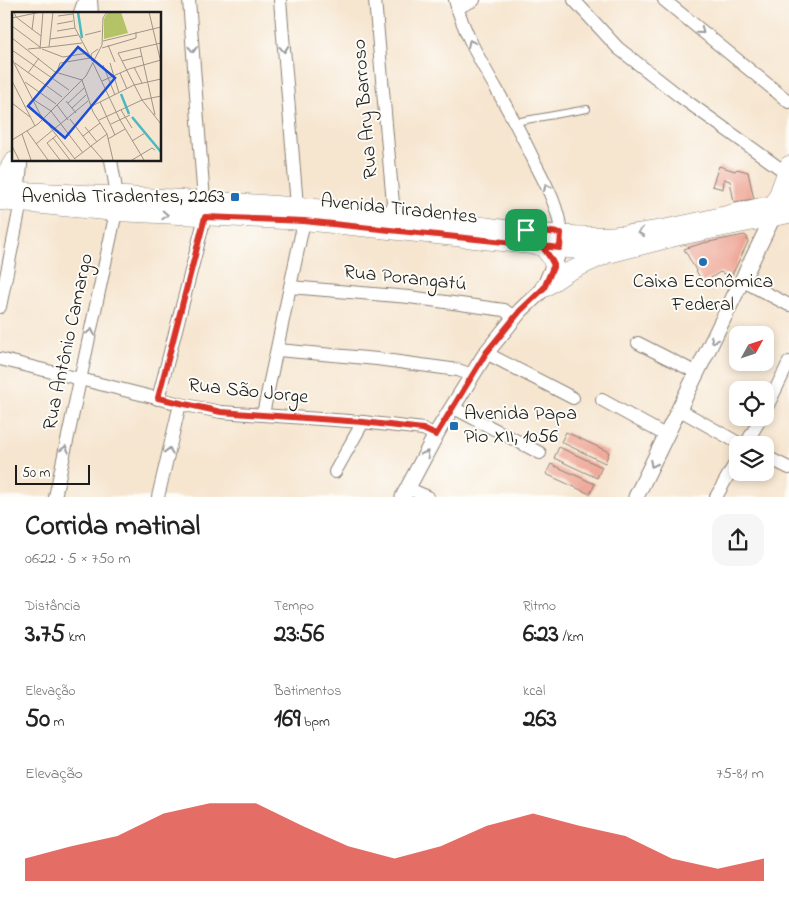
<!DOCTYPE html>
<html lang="pt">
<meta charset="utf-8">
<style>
body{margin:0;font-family:"Indie Flower",sans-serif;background:#f6f6f6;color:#222;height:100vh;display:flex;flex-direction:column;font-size:19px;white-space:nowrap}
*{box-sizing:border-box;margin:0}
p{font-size:16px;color:#767676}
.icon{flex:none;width:28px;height:28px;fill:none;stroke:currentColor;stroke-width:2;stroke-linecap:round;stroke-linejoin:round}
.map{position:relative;height:497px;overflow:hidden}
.drawer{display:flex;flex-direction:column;background:#fff;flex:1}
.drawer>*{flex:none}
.needle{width:32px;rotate:50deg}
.fabs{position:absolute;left:729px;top:326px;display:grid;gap:10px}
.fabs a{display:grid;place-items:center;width:45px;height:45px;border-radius:10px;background:#fff;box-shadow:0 2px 8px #0003;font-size:25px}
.scale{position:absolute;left:15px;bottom:12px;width:75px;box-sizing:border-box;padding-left:5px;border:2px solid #1c1c1c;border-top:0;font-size:14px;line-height:18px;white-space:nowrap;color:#1c1c1c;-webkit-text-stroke:4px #fdfcf7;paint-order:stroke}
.pin{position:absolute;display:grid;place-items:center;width:42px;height:42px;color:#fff;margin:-21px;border-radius:10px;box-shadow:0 2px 8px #0006}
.round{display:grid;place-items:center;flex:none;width:52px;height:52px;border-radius:15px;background:#f6f6f6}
.head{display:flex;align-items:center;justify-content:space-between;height:85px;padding:0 25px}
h1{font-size:28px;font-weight:800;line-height:38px}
.stats{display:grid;grid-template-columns:repeat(3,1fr);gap:8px;height:85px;padding:5px 25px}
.stats div{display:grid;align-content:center}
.stats b{font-size:25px;font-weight:800}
.stats small{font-size:14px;font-weight:400}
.stats p{font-size:14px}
.chart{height:140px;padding:10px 25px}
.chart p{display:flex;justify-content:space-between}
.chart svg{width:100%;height:90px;margin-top:5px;fill:#d93025;opacity:.7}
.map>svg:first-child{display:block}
.building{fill:#eda090}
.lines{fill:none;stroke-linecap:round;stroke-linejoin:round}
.service-casing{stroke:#898076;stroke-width:8}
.minor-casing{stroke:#898076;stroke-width:14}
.tertiary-casing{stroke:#898076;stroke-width:17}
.secondary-casing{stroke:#898076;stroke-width:19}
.service{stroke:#fff;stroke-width:6}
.minor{stroke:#fff;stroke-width:12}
.tertiary{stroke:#fff;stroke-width:15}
.secondary{stroke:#fff;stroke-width:18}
.oneway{stroke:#999}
.route-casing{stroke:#fff;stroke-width:10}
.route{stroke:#d93025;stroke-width:6}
.poi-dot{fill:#1f6fb2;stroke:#fdfcf7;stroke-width:2}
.labels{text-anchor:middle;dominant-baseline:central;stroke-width:4;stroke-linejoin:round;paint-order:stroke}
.street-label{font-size:20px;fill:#1c1c1c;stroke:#fdfcf7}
.poi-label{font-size:20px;fill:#1c1c1c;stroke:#fdfcf7;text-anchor:end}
.inset-river{fill:none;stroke:#4bbac0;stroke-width:2.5}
.inset-road{fill:none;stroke:#9f9587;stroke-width:1}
.view{fill:#1d4ed8;fill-opacity:0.15;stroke:#1d4ed8;stroke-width:2.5}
.inset-edge{fill:none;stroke:#1c1c1c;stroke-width:2.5}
</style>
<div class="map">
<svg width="789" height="497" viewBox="0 0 789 497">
<rect width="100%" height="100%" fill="#fdfcf7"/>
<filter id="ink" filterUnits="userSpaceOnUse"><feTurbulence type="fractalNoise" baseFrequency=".02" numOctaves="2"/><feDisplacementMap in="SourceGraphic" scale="10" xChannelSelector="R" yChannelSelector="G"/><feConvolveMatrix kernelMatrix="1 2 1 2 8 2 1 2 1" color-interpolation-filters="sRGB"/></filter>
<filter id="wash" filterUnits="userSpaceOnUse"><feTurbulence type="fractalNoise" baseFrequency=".0096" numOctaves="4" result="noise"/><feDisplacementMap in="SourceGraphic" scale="20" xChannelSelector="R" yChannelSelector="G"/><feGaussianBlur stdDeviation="1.12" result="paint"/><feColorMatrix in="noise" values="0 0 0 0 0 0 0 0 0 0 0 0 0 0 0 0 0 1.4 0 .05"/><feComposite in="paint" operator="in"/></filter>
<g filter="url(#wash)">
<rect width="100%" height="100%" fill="#f6e5cf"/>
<g id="blocks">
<!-- building -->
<g class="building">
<polygon points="719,166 735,171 737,169 748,172 754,199 734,202 730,181 724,179 723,189 712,186"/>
<polygon points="745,235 747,237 748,242 731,277 720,272 703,283 684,249 703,243"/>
<polygon points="566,432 609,452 605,463 561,442"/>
<polygon points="559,447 602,467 597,478 554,458"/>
<polygon points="551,464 595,484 590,494 546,474"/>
</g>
</g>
</g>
<g filter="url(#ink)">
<use href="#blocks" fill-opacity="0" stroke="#898076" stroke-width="1"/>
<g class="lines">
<defs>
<polyline id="service" points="515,122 587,109"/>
<g id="minor">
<polyline points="91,0 92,14"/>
<polyline points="189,0 204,201"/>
<polyline points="280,0 297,206"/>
<polyline points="375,0 394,215"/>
<path d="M455,0C464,33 480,61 497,90C511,115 524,139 536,165C547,186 559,209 561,233"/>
<polyline points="574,0 618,48 678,95 785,172"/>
<polyline points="664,0 789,102"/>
<polyline points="457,8 474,0"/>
<polyline points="743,281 789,305"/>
<polyline points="290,287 409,297 504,310 514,317"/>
<polyline points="0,307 21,202"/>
<polyline points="638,343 697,373"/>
<polyline points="278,350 377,359 458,370 472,375"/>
<polyline points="486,353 573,398"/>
<polyline points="0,359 180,404 221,412 363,422 423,429 436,435"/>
<polyline points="158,399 205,217"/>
<polyline points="602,400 667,436"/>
<polyline points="452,407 540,453"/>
<polyline points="680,410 742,445"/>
<polyline points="765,411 789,362"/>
<polyline points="263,414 304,221"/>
<polyline points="745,445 761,418"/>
<polyline points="765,456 789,468"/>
<polyline points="335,472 363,422"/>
<polyline points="407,488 428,497"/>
<polyline points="55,497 116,212 117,195 111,160"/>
<polyline points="158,497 180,404"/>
<polyline points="716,497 738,458"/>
</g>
<g id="tertiary">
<polyline points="81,14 86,0"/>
<polyline points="20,160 17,190 20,200"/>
<polyline points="403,497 439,429 486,353 520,311 544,288 558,254"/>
<polyline points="636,497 773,217 774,207"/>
</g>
<g id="secondary">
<polyline points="0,190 4,176 14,160"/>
<path d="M3,190C132,196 262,202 392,215C457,221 523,234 590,236C655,237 725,213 789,201"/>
<polyline points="0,201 116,212 304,221 587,251 612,253 675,237 789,214"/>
<polyline points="775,203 789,165"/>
<polyline points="537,241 550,256 554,265"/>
<polyline points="544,288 568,272 605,255"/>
</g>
</defs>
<!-- service casing -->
<use href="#service" class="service-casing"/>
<!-- minor casing -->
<use href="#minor" class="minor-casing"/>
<!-- tertiary casing -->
<use href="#tertiary" class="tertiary-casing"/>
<!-- secondary casing -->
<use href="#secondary" class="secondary-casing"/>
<!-- service -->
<use href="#service" class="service"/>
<!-- minor -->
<use href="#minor" class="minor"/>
<!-- tertiary -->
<use href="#tertiary" class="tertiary"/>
<!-- secondary -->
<use href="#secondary" class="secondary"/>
</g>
<!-- one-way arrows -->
<defs><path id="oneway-chevron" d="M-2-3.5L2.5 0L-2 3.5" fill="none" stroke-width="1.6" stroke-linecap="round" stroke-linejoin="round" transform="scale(1.25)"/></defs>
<g class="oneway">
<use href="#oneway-chevron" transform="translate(701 31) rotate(39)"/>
<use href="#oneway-chevron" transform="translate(471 43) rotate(-115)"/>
<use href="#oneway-chevron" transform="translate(193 49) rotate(86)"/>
<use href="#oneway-chevron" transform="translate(284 49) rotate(85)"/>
<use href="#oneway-chevron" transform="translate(547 187) rotate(-114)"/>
<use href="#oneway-chevron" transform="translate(165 215) rotate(3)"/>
<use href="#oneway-chevron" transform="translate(641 232) rotate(173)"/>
<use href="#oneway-chevron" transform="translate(91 332) rotate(-78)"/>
<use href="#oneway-chevron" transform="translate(714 340) rotate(116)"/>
<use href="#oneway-chevron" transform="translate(65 449) rotate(-77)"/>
<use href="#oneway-chevron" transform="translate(169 451) rotate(-76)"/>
<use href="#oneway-chevron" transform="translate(426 454) rotate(-62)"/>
<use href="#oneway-chevron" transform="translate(653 464) rotate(117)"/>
</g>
</g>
<g class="lines" filter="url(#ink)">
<defs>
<path id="route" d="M526,230C537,241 548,251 554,265L544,288L520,311L486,353L436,435L423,429L363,422L221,412L158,398L205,217L304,221L542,246L560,248L561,233L526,230"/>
</defs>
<!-- route casing -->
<use href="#route" class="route-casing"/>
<!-- route -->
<use href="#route" class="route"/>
</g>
<!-- markers -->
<g class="poi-dot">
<rect x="230" y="192" width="10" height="10" rx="2.5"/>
<circle cx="703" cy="262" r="5"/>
<rect x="449" y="421" width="10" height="10" rx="2.5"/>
</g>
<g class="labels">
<!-- street labels -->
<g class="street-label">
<text transform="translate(366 109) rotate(-95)">Rua Ary Barroso</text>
<text transform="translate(399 210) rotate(6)">Avenida Tiradentes</text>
<text transform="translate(405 279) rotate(6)">Rua Porangatú</text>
<text transform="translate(69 342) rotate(-78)">Rua Antônio Camargo</text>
<text transform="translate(248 392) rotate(6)">Rua São Jorge</text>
</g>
<!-- poi labels -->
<g class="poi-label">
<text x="225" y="197">Avenida Tiradentes, 2263</text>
<text x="703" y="282" text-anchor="middle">Caixa Econômica<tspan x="703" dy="23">Federal</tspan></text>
<text x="464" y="414" text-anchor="start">Avenida Papa<tspan x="464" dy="23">Pio XII, 1056</tspan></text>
</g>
</g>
<!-- overview -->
<g transform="translate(12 12)">
<rect width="149" height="149" fill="#f6e5cf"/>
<path d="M96,0H109L116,21L92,27V7Z" fill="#b4c366"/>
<path class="inset-river" d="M66,0L70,26M109,82L117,102M120,105L149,140"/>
<path class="inset-road" d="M2,0L4,5L29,24M61,0L63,16L78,44M137,0L149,51M46,4L61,2M0,6L29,0M45,12L61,9M0,14L28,35M20,18L22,2M45,19L63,16M73,23L89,19M0,26L43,60L70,68L81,100L95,122L101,148M38,27L66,23M91,29L149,15M149,31L106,41L130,88L149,112M96,33L103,50M37,35L70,31M90,36L124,26V20M128,36L143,103M16,37L37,35L41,0M28,37L31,0M30,37L51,45L76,41M0,38L57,78M0,47L28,102L63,147M80,49L79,42L86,37M110,49L130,44M3,51L50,85M81,51L108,108L132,148M98,51L107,81M91,53L103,83M122,55L130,71M45,60L48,51L78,46M16,61L27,46M108,61L115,77M0,69L23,114M90,69L117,57L149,48M13,70L44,92M22,88L39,99L71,141M54,89L64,101M88,90L103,123M0,91L18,105M56,91L72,76M45,93L56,108M78,95L122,73L149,67M60,96L74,83M109,98L120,116M58,107L79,135M87,108L130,88L149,84M99,112L118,103M73,115L85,130M15,119L36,148M10,122L19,148M45,123L35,131L48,148M71,124L88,111M41,126L58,148M96,127L113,117M0,128L26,112L74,64L90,33L91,6L95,0M120,129L133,121M24,132L76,89M0,134L7,148M79,134L91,148M62,147L95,122M120,148L140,136L143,138"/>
<path class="view" d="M66,35L103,66L53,126L16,94Z"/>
<rect width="149" height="149" class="inset-edge"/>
</g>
</svg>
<div class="fabs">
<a><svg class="needle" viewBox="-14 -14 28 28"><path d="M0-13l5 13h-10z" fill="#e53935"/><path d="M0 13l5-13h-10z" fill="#767676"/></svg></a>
<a><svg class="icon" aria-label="locate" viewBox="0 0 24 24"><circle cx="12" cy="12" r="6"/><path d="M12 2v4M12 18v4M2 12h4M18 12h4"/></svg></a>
<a><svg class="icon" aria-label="layers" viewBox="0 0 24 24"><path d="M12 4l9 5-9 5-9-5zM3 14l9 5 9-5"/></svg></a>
</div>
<div class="scale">50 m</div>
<div class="pin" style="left:526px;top:230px;background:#1e9e55"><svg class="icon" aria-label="arrive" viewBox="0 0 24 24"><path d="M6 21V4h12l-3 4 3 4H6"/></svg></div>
</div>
<section class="drawer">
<div class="head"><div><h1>Corrida matinal</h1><p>06:22 · 5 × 750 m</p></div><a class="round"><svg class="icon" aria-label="share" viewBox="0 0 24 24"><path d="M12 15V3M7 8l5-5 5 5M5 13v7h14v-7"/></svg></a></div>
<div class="stats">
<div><p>Distância</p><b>3.75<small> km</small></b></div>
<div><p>Tempo</p><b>23:56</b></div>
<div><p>Ritmo</p><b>6:23<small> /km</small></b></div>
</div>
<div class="stats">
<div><p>Elevação</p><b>50<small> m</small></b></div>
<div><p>Batimentos</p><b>169<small> bpm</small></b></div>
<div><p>kcal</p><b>263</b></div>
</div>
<div class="chart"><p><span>Elevação</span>75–81 m</p>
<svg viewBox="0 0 160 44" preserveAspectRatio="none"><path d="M0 44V33L10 27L20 22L30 11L40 6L50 6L60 17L70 27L80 33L90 27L100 17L110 11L120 17L130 22L140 33L150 38L160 33V44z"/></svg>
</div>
</section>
